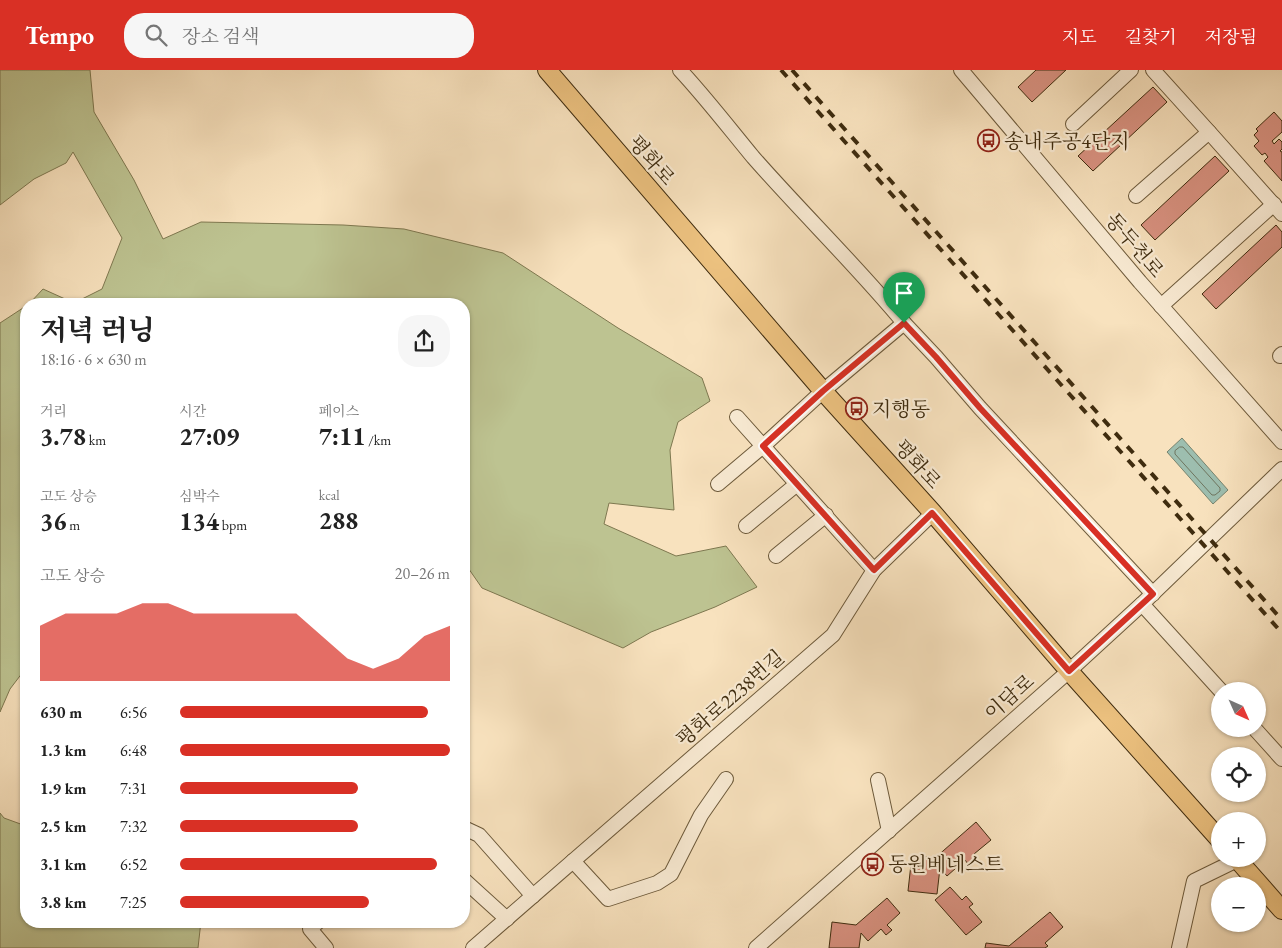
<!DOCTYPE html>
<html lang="ko">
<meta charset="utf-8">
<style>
body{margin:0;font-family:"EB Garamond","Noto Serif KR",serif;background:#f6f6f6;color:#222;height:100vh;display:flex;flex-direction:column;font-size:19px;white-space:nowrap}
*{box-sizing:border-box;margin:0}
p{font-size:16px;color:#767676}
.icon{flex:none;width:28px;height:28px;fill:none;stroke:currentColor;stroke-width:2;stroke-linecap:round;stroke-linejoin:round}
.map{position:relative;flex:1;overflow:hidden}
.sheet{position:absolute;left:20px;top:228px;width:450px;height:630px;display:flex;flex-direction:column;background:#fff;border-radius:20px;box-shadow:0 1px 4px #0004}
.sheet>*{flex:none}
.needle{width:32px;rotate:135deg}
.buttons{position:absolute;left:1211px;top:612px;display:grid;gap:10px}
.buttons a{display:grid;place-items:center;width:55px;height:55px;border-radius:50%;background:#fff;box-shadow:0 1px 4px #0004;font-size:25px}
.pin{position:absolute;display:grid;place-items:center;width:42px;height:42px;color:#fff;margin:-51px -21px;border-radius:50% 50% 50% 0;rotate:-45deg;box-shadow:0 0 5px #0007}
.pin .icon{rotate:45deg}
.round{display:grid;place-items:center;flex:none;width:52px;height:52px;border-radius:20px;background:#f6f6f6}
.summary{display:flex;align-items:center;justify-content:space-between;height:85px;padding:0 20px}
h1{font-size:28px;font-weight:700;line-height:38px}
.metrics{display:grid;grid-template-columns:repeat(3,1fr);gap:8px;height:85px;padding:5px 20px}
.metrics div{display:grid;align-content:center}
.metrics b{font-size:25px;font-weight:700}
.metrics small{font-size:14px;font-weight:400}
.metrics p{font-size:14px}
.chart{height:140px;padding:10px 20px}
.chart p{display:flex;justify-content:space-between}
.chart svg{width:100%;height:90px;margin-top:5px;fill:#d93025;opacity:.7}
ul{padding:0 20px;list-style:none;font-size:16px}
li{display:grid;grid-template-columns:80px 60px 1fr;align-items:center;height:38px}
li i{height:12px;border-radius:6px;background:#d93025}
header{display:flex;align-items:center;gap:30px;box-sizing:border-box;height:70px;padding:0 25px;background:#d93025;color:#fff}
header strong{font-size:24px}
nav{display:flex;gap:28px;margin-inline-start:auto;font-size:18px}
.search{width:350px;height:45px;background:#f6f6f6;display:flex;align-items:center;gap:12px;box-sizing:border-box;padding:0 18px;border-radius:20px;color:#767676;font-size:19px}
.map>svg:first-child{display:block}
.green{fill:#bdc391;stroke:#7e7850}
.water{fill:#9dbeaf;stroke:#77846f}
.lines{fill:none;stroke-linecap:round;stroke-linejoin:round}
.shore{stroke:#6e755f;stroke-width:1}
.building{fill:#d99281;stroke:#3f2c0f}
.minor-casing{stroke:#6d5a3b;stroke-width:16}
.major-casing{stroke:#3f2c0f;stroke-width:20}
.minor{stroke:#faecd5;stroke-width:14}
.major{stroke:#ecc17f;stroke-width:18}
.rail{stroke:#3f2c0f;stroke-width:4;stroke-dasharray:9 9;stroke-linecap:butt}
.route-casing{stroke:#fff;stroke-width:10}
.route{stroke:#d93025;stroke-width:6}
.labels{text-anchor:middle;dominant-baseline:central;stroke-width:4.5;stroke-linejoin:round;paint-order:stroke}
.poi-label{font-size:20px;fill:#3f2c0f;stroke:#faecd5;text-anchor:start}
.street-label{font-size:20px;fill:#3f2c0f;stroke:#faecd5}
</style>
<header>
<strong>Tempo</strong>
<div class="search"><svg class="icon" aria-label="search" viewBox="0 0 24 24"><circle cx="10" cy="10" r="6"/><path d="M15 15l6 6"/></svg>장소 검색</div>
<nav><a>지도</a><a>길찾기</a><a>저장됨</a></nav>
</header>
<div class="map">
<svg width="1282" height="878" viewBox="0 0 1282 878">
<rect width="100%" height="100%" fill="#f8e2be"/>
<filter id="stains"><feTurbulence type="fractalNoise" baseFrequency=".004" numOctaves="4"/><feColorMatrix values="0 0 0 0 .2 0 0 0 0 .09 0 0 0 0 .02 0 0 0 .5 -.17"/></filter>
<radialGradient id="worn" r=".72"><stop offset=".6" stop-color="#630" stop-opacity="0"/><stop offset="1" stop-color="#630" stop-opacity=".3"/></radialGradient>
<!-- green -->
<g class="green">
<polygon points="0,0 90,0 94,42 134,110 163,169 201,152 343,155 404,159 503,183 618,258 702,308 710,331 678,352 670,380 674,440 609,433 604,454 676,486 726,476 757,517 715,537 651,562 623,578 482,518 464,492 464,234 29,234 43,219 74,233 102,219 122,168 73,82 66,93 34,109 0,135"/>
<polygon points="26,236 26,598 10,619 0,642 0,253"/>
<polygon points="0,743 4,748 26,756 26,851 201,851 198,878 0,878"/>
</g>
<!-- water -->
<polygon class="water" points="1182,368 1228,420 1213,434 1167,382"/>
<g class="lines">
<!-- shore -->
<polygon class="shore" points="1180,377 1183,377 1220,418 1220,421 1215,425 1212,425 1175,384 1175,381"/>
</g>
<!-- building -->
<g class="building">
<polygon points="1036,0 1066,0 1032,32 1018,17"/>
<polygon points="1153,17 1167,32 1093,101 1078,86"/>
<polygon points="1274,42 1282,51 1282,62 1272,71 1274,74 1279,69 1282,72 1282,79 1280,81 1282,82 1282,111 1264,91 1268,87 1265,83 1262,85 1254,76 1259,71 1254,65 1258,61 1256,59"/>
<polygon points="1215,86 1229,101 1155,170 1141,155"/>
<polygon points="1276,155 1282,162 1282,177 1216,239 1202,224"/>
<polygon points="976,752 991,770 974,784 976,787 968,794 965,790 947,806 940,798 937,824 908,821 912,785 935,788"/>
<polygon points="950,817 962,830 966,826 973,834 969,837 982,852 966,865 935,830"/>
<polygon points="887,828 900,843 887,855 892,860 886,865 881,859 868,871 861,863 859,878 829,878 832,852 856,855"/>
<polygon points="1050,842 1063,857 1045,873 1048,876 1045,878 985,878 986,873 1009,876"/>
</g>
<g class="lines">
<defs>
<g id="minor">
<path d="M680,0C706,28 729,58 753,87C802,143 856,195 904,253L823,321L763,376L718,414"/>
<polyline points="961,0 1140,212 1282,372"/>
<polyline points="1073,54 1131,0"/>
<polyline points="1209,62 1282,144"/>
<polyline points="1136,126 1209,62 1153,0"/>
<polyline points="1161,236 1274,134"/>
<polyline points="904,253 936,287 980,338 1153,524"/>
<polyline points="1280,286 1282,284"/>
<polyline points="737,347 874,500"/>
<polyline points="746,456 797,414"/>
<polyline points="776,486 826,445"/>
<polyline points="1142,534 1221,621"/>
<polyline points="1255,659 1282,689"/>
<polyline points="878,710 889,761"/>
<polyline points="464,758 479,765 533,826"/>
<polyline points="573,791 608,829 657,813 671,804 701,745 726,709"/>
<polyline points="464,810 507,849"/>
<polyline points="319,851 310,859 326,878"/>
<polyline points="473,878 833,565 874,500 933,443"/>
<polyline points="756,878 1069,601 1142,534 1282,399"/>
<polyline points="1179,878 1194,811 1237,790"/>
</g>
<g id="major">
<polyline points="547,0 823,321 933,443 1069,601 1220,770"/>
<polyline points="1237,789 1282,840"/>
</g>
</defs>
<!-- minor casing -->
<use href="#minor" class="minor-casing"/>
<!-- major casing -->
<use href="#major" class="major-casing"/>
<!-- minor -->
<use href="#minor" class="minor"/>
<!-- major -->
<use href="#major" class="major"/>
<!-- rail -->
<g class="rail">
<polyline points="781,0 1282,563"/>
<polyline points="792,0 1282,550"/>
</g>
</g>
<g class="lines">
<defs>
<polygon id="route" points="904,253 936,287 980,338 1153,524 1069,601 932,443 874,500 763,376 823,321"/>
</defs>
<!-- route casing -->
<use href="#route" class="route-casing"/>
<!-- route -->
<use href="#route" class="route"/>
</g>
<!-- icons -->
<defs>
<symbol id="bus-ring" viewBox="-11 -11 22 22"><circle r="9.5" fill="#faecd5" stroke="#8f2418" stroke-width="1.5"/><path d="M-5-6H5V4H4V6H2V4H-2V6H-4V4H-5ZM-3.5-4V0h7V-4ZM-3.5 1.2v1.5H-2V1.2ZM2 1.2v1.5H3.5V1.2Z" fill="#8f2418"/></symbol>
</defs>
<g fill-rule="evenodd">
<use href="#bus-ring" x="976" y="58" width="25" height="25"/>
<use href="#bus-ring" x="844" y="326" width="25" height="25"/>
<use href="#bus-ring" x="860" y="782" width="25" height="25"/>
</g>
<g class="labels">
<!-- poi labels -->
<g class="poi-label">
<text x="1004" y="71">송내주공4단지</text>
<text x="872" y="339">지행동</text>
<text x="888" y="794">동원베네스트</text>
</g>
<!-- street labels -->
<g class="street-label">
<text transform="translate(652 90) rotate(49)">평화로</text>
<text transform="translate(1135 175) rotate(50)">동두천로</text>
<text transform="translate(918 394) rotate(48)">평화로</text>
<text transform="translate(1009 627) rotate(-41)">이담로</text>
<text transform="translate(730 628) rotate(-41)">평화로2238번길</text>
</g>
</g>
<rect width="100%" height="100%" filter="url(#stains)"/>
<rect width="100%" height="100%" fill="url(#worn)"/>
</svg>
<div class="buttons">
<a><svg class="needle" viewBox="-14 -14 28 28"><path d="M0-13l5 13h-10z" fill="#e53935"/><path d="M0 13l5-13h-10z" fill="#767676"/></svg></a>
<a><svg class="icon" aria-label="locate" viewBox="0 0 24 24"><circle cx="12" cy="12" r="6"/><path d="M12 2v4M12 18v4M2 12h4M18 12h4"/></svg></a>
<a>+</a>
<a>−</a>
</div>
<div class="pin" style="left:904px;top:253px;background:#1e9e55"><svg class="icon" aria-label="arrive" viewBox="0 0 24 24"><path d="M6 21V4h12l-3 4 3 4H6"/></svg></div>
<section class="sheet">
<div class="summary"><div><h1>저녁 러닝</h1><p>18:16 · 6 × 630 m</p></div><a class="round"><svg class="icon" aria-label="share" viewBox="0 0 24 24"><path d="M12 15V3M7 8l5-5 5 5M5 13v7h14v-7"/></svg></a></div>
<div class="metrics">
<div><p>거리</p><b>3.78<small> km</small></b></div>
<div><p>시간</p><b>27:09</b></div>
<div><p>페이스</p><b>7:11<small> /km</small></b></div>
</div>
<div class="metrics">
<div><p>고도 상승</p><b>36<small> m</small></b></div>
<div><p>심박수</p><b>134<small> bpm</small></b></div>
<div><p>kcal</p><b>288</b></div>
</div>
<div class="chart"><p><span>고도 상승</span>20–26 m</p>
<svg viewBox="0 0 160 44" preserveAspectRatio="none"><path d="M0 44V17L10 11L20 11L30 11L40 6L50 6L60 11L70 11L80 11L90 11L100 11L110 22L120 33L130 38L140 33L150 22L160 17V44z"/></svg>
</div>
<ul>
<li><b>630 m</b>6:56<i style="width:92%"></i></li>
<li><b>1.3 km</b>6:48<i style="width:100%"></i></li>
<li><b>1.9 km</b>7:31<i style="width:66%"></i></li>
<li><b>2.5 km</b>7:32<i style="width:66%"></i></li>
<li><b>3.1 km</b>6:52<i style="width:95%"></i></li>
<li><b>3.8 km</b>7:25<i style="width:70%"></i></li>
</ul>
</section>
</div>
